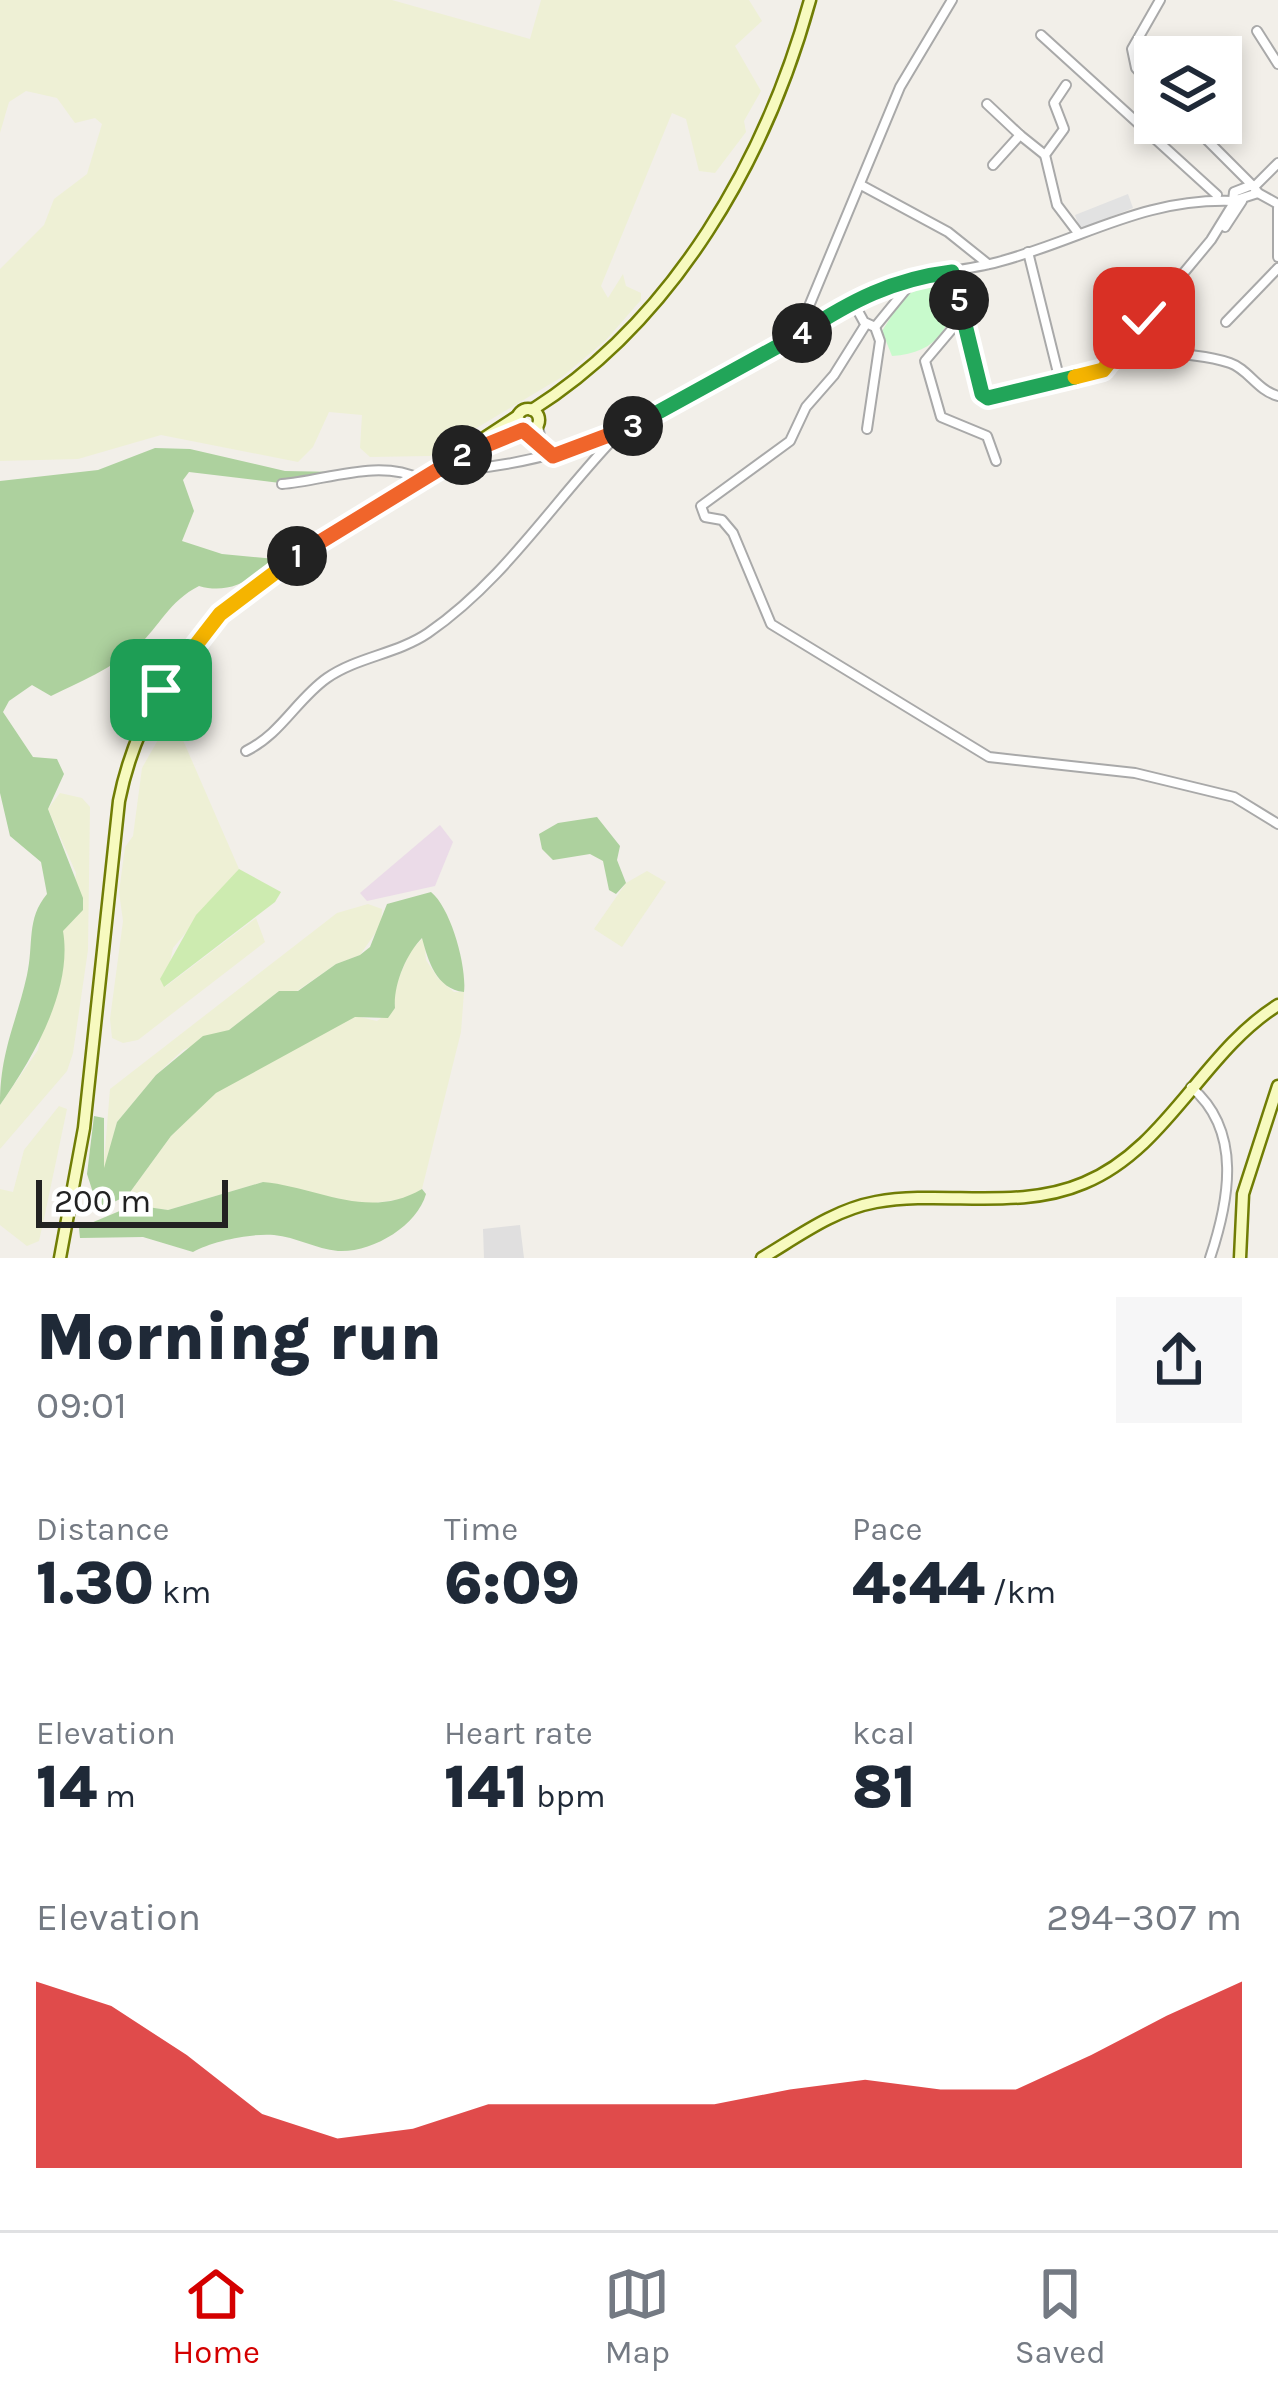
<!DOCTYPE html>
<meta charset="utf-8">
<style>
body{margin:0;font-family:Karla,sans-serif;background:#f6f6f7;color:#1f2937;height:100vh;display:flex;flex-direction:column;font-size:45px;white-space:nowrap}
*{box-sizing:border-box;margin:0}
p{font-size:39px;color:#747a83}
.icon{flex:none;width:66px;height:66px;fill:none;stroke:currentColor;stroke-width:2;stroke-linecap:round;stroke-linejoin:round}
.map{position:relative;height:1258px;overflow:hidden}
.details{display:flex;flex-direction:column;background:#fff;flex:1}
.details>*{flex:none}
.controls{position:absolute;left:1134px;top:36px;display:grid;gap:24px}
.controls a{display:grid;place-items:center;width:108px;height:108px;border-radius:0px;background:#fff;box-shadow:0 6px 18px #0003;font-size:60px}
.scale{position:absolute;left:36px;bottom:30px;width:192px;box-sizing:border-box;padding-left:12px;border:6px solid #222;border-top:0;font-size:33px;line-height:42px;white-space:nowrap;color:#222;-webkit-text-stroke:9px #fff;paint-order:stroke}
.pin{position:absolute;display:grid;place-items:center;width:102px;height:102px;color:#fff;margin:-51px;border-radius:24px;box-shadow:0 6px 18px #0006}
.km{position:absolute;width:60px;height:60px;margin:-30px;border-radius:50%;background:#222;color:#fff;font-size:33px;line-height:60px;text-align:center}
.round{display:grid;place-items:center;flex:none;width:126px;height:126px;border-radius:0px;background:#f6f6f7}
.summary{display:flex;align-items:center;justify-content:space-between;height:204px;padding:0 36px}
h1{font-size:66px;font-weight:800;line-height:90px}
.stats{display:grid;grid-template-columns:repeat(3,1fr);gap:18px;height:204px;padding:12px 36px}
.stats div{display:grid;align-content:center}
.stats b{font-size:60px;font-weight:800}
.stats small{font-size:33px;font-weight:400}
.stats p{font-size:33px}
.chart{height:336px;padding:24px 36px}
.chart p{display:flex;justify-content:space-between}
.chart svg{width:100%;height:216px;margin-top:12px;fill:#d40000;opacity:.7}
.dock{display:flex;justify-content:space-around;align-items:center;height:168px;border-top:3px solid #e0e1e3;background:#fff;font-size:33px;color:#747a83}
.dock a{display:grid;justify-items:center;gap:6px}
.dock .active{color:#d40000}
.map>svg:first-child{display:block}
.residential{fill:#e0dfdf}
.industrial{fill:#ebdbe8}
.farmland{fill:#eef0d5}
.grass{fill:#cdebb0}
.forest{fill:#add19e}
.park{fill:#c8facc}
.parking{fill:#e2e2e2}
.lines{fill:none;stroke-linecap:round;stroke-linejoin:round}
.street-casing{stroke:#a9a9a9;stroke-width:12}
.secondary-casing{stroke:#707d05;stroke-width:15}
.street{stroke:#fff;stroke-width:8}
.secondary{stroke:#f7fabf;stroke-width:10}
.split-1-casing{stroke:#fff;stroke-width:24}
.split-2-casing{stroke:#fff;stroke-width:24}
.split-3-casing{stroke:#fff;stroke-width:24}
.split-4-casing{stroke:#fff;stroke-width:24}
.split-5-casing{stroke:#fff;stroke-width:24}
.split-6-casing{stroke:#fff;stroke-width:24}
.split-7-casing{stroke:#fff;stroke-width:24}
.split-1{stroke:#f5b400;stroke-width:15}
.split-2{stroke:#f0652b;stroke-width:15}
.split-3{stroke:#f0652b;stroke-width:15}
.split-4{stroke:#22a559;stroke-width:15}
.split-5{stroke:#22a559;stroke-width:15}
.split-6{stroke:#22a559;stroke-width:15}
.split-7{stroke:#f5b400;stroke-width:15}
</style>
<div class="map">
<svg width="1278" height="1258" viewBox="0 0 1278 1258">
<rect width="100%" height="100%" fill="#f2efe9"/>
<!-- residential -->
<polygon class="residential" points="520,1225 524,1258 484,1258 483,1229"/>
<!-- industrial -->
<polygon class="industrial" points="440,825 453,842 435,886 367,901 360,893"/>
<!-- farmland -->
<g class="farmland">
<polygon points="0,0 392,0 530,39 541,0 749,0 762,21 735,46 761,91 744,121 746,132 715,173 699,171 686,119 672,113 601,286 608,298 623,274 626,286 641,293 641,300 606,340 562,377 430,456 370,457 360,448 362,415 329,412 313,447 298,462 161,435 78,459 0,461 0,269 44,225 54,199 87,174 102,124 95,118 75,123 57,98 26,91 9,102 0,133"/>
<polygon points="167,724 176,724 239,869 173,948 165,987 256,918 265,942 138,1040 123,1043 112,1038 110,1019 123,921 119,892 125,847 133,836 142,768"/>
<polygon points="60,793 82,798 90,807 88,950 73,1053 67,1071 0,1149 0,1105 38,1050 62,931 71,918 76,873 48,809"/>
<polygon points="647,871 666,882 622,947 594,929 626,883"/>
<polygon points="368,904 382,909 381,925 360,955 336,964 297,991 279,991 229,1030 183,1050 156,1075 117,1122 103,1174 110,1089 337,913"/>
<polygon points="424,937 426,960 438,978 454,992 464,992 461,1032 422,1189 408,1198 361,1205 263,1182 168,1210 134,1205 128,1195 171,1136 215,1093 321,1033 356,1016 377,1021 395,1008 393,991 411,950"/>
<polygon points="59,1106 67,1109 45,1214 39,1241 27,1246 0,1225 0,1189 13,1192 24,1150"/>
</g>
<!-- grass -->
<polygon class="grass" points="239,869 281,892 275,902 164,987 160,979 196,915"/>
<!-- forest -->
<g class="forest">
<path d="M155,448L190,449L285,471L340,472L280,483L189,472L183,480L194,511L182,541L222,554L276,559C253,579 230,595 199,586C169,601 160,626 137,647C113,668 79,682 51,696L32,685L9,701L3,712L33,757L57,759L64,774L48,809L83,898V910L63,931C73,990 33,1058 0,1105C0,1051 16,1024 27,975C34,944 26,919 47,894L41,862L10,836L0,793V481L98,470Z"/>
<polygon points="597,817 620,846 617,860 626,883 616,894 609,890 603,861 590,854 553,860 542,849 539,834 558,823"/>
<path d="M431,892C451,908 467,967 464,992C436,989 428,960 422,938C406,954 393,986 395,1008L388,1018L355,1017L216,1093L171,1136L128,1195L104,1207L96,1202L87,1174L94,1116L104,1118V1168L117,1122L156,1075L203,1036L229,1030L279,991H298L336,964L360,955L370,947L387,904Z"/>
<path d="M263,1182C318,1187 368,1221 422,1189L426,1194C417,1226 372,1253 338,1251C316,1249 296,1237 274,1235C252,1233 212,1241 193,1252L143,1237L80,1238L79,1228L134,1205L168,1210Z"/>
</g>
<!-- park -->
<path class="park" d="M942,279L951,281C957,325 938,353 892,356L882,331L904,296Z"/>
<!-- parking -->
<polygon class="parking" points="1128,194 1133,208 1080,229 1075,215"/>
<g class="lines">
<defs>
<g id="street">
<polyline points="1257,31 1278,64"/>
<polyline points="1041,35 1217,195"/>
<polyline points="1066,85 1054,103 1064,129 1045,155 1057,205 1079,234"/>
<polyline points="1155,89 1136,68 1132,49 1160,0"/>
<polyline points="987,104 1020,135"/>
<polyline points="1190,123 1252,185"/>
<polyline points="993,165 1020,135 1045,155"/>
<polyline points="861,185 948,232 988,264"/>
<polygon points="1252,185 1258,193 1233,201 1234,192"/>
<polyline points="1255,186 1278,163"/>
<polyline points="1258,193 1278,204"/>
<polyline points="1278,208 1278,257"/>
<polyline points="1225,227 1242,201"/>
<polyline points="952,272 983,394 1060,381 1028,252"/>
<polyline points="853,302 864,322 875,327 880,341 867,429"/>
<polyline points="963,316 925,361 941,417 987,436 996,461"/>
<polyline points="1226,322 1278,268"/>
<polyline points="866,324 834,375 806,407 790,441 701,506 705,517 722,520 733,533 771,624 989,757 1135,773 1234,797 1278,824"/>
<path d="M1141,326C1185,367 1185,348 1230,363C1248,369 1257,390 1278,396"/>
<polyline points="875,327 916,277"/>
<polyline points="797,335 900,87 952,0"/>
<polyline points="1060,381 1103,370 1211,240 1235,201"/>
<polyline points="538,426 542,446"/>
<polyline points="527,431 552,455"/>
<path d="M461,470C632,455 723,370 866,294C907,272 954,274 998,262C1084,239 1142,198 1233,201"/>
<path d="M282,484C324,481 379,458 420,479"/>
<path d="M246,751C281,734 297,699 327,678C357,657 397,654 428,633C506,579 554,500 619,433"/>
<path d="M1191,1087C1243,1131 1229,1201 1210,1258"/>
</g>
<g id="secondary">
<circle cx="528" cy="420" r="11"/>
<path d="M532,410C674,320 766,160 810,0"/>
<path d="M60,1258L84,1128L119,801C134,725 175,655 232,603L518,416"/>
<path d="M762,1258C799,1236 833,1210 876,1202C944,1190 1019,1211 1084,1183C1167,1149 1203,1052 1278,1005"/>
<polyline points="1240,1258 1243,1194 1278,1086"/>
</g>
</defs>
<!-- street casing -->
<use href="#street" class="street-casing"/>
<!-- secondary casing -->
<use href="#secondary" class="secondary-casing"/>
<!-- street -->
<use href="#street" class="street"/>
<!-- secondary -->
<use href="#secondary" class="secondary"/>
</g>
<g class="lines">
<defs>
<polyline id="split-1" points="161,690 220,614 297,556"/>
<polyline id="split-2" points="297,556 462,455"/>
<polyline id="split-3" points="462,455 523,430 553,456 633,426"/>
<polyline id="split-4" points="633,426 802,333"/>
<path id="split-5" d="M802,333C851,301 893,279 952,272L959,300"/>
<polyline id="split-6" points="959,300 982,394 988,398 1075,377"/>
<polyline id="split-7" points="1075,377 1103,370 1144,318"/>
</defs>
<!-- split-1 casing -->
<use href="#split-1" class="split-1-casing"/>
<!-- split-2 casing -->
<use href="#split-2" class="split-2-casing"/>
<!-- split-3 casing -->
<use href="#split-3" class="split-3-casing"/>
<!-- split-4 casing -->
<use href="#split-4" class="split-4-casing"/>
<!-- split-5 casing -->
<use href="#split-5" class="split-5-casing"/>
<!-- split-6 casing -->
<use href="#split-6" class="split-6-casing"/>
<!-- split-7 casing -->
<use href="#split-7" class="split-7-casing"/>
<!-- split-1 -->
<use href="#split-1" class="split-1"/>
<!-- split-2 -->
<use href="#split-2" class="split-2"/>
<!-- split-3 -->
<use href="#split-3" class="split-3"/>
<!-- split-4 -->
<use href="#split-4" class="split-4"/>
<!-- split-5 -->
<use href="#split-5" class="split-5"/>
<!-- split-6 -->
<use href="#split-6" class="split-6"/>
<!-- split-7 -->
<use href="#split-7" class="split-7"/>
</g>
</svg>
<div class="controls">
<a><svg class="icon" aria-label="layers" viewBox="0 0 24 24"><path d="M12 4l9 5-9 5-9-5zM3 14l9 5 9-5"/></svg></a>
</div>
<div class="scale">200 m</div>
<div class="pin" style="left:161px;top:690px;background:#1e9e55"><svg class="icon" aria-label="arrive" viewBox="0 0 24 24"><path d="M6 21V4h12l-3 4 3 4H6"/></svg></div>
<div class="pin" style="left:1144px;top:318px;background:#d93025"><svg class="icon" aria-label="check" viewBox="0 0 24 24"><path d="M5 12l5 5 9-10"/></svg></div>
<b class="km" style="left:297px;top:556px">1</b>
<b class="km" style="left:462px;top:455px">2</b>
<b class="km" style="left:633px;top:426px">3</b>
<b class="km" style="left:802px;top:333px">4</b>
<b class="km" style="left:959px;top:300px">5</b>
</div>
<section class="details">
<div class="summary"><div><h1>Morning run</h1><p>09:01</p></div><a class="round"><svg class="icon" aria-label="share" viewBox="0 0 24 24"><path d="M12 15V3M7 8l5-5 5 5M5 13v7h14v-7"/></svg></a></div>
<div class="stats">
<div><p>Distance</p><b>1.30<small> km</small></b></div>
<div><p>Time</p><b>6:09</b></div>
<div><p>Pace</p><b>4:44<small> /km</small></b></div>
</div>
<div class="stats">
<div><p>Elevation</p><b>14<small> m</small></b></div>
<div><p>Heart rate</p><b>141<small> bpm</small></b></div>
<div><p>kcal</p><b>81</b></div>
</div>
<div class="chart"><p><span>Elevation</span>294–307 m</p>
<svg viewBox="0 0 160 44" preserveAspectRatio="none"><path d="M0 44V6L10 11L20 21L30 33L40 38L50 36L60 31L70 31L80 31L90 31L100 28L110 26L120 28L130 28L140 21L150 13L160 6V44z"/></svg>
</div>
</section>
<nav class="dock">
<a class="active"><svg class="icon" aria-label="home" viewBox="0 0 24 24"><path d="M3 11l9-7 9 7M6 9v11h12V9"/></svg>Home</a>
<a><svg class="icon" aria-label="map" viewBox="0 0 24 24"><path d="M3 6l6-2 6 2 6-2v14l-6 2-6-2-6 2zM9 4v14M15 6v14"/></svg>Map</a>
<a><svg class="icon" aria-label="saved" viewBox="0 0 24 24"><path d="M7 4h10v16l-5-4-5 4z"/></svg>Saved</a>
</nav>
